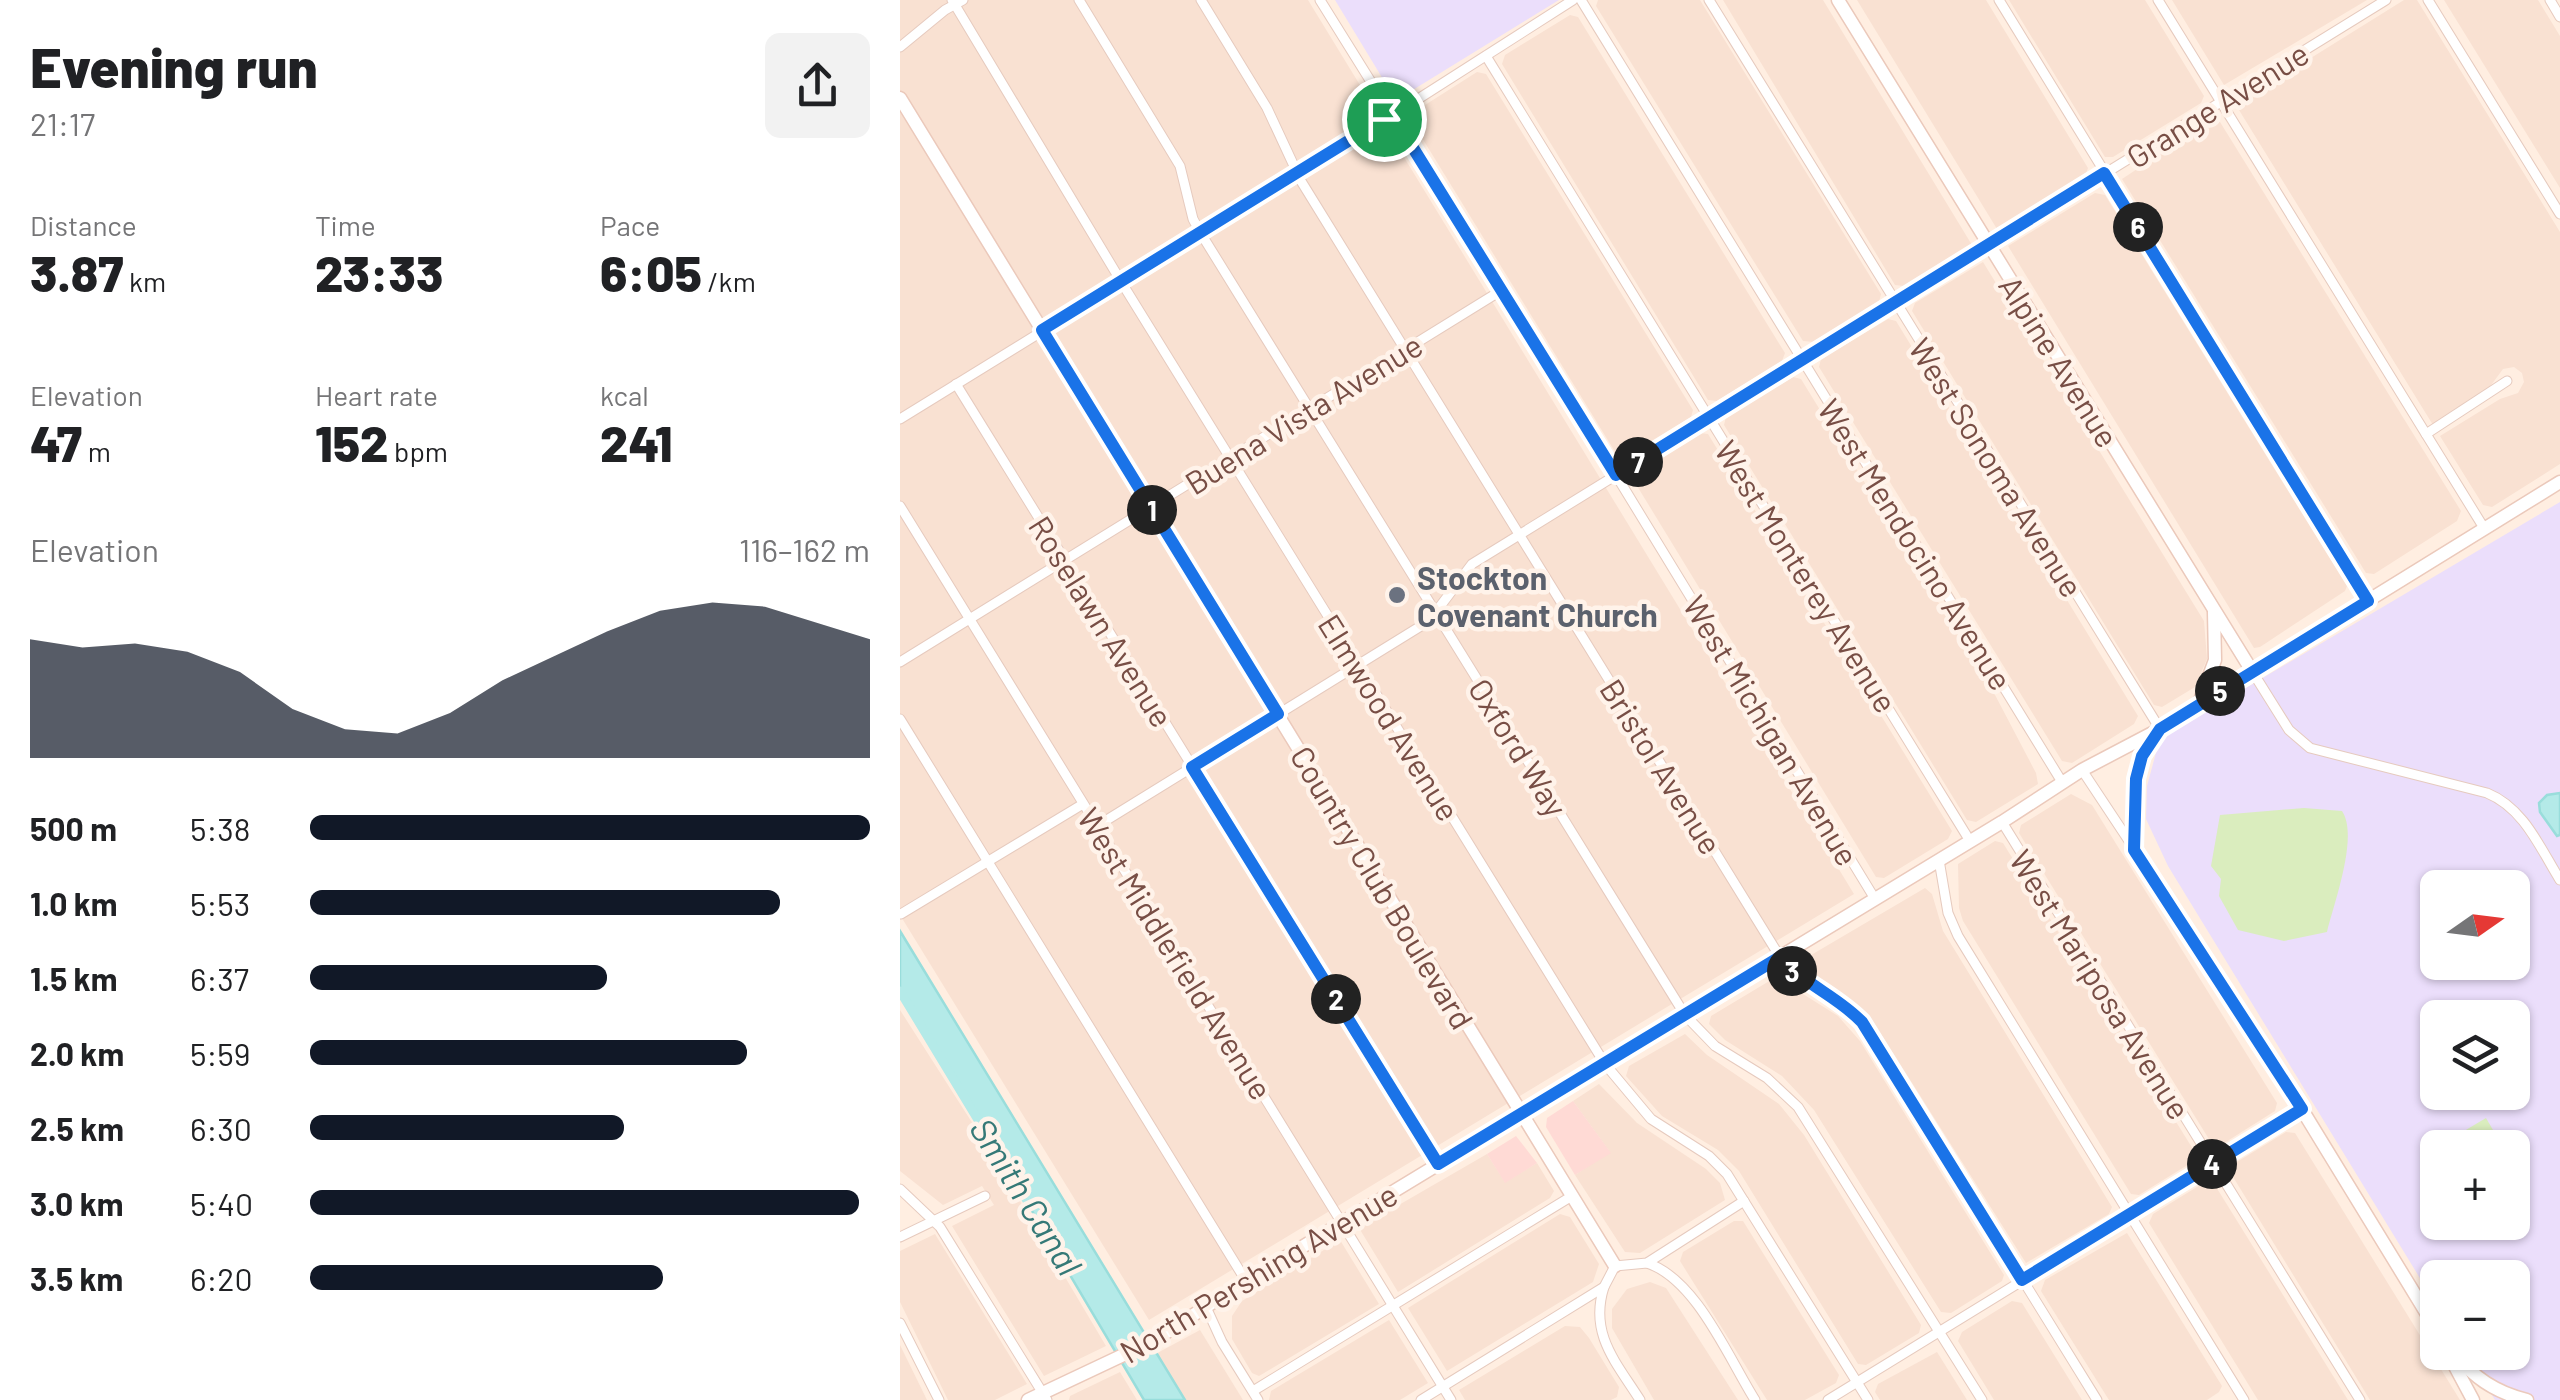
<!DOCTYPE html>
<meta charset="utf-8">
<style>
body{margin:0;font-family:Barlow,sans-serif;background:#f2f2f2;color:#202124;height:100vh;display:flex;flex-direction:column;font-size:38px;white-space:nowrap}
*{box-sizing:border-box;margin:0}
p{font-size:32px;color:#757577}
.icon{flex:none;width:55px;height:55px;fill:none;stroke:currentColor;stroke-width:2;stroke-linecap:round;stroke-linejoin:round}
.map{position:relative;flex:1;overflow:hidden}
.details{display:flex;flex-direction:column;background:#fff;width:900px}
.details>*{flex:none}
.needle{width:65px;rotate:76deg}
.tools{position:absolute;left:1520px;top:870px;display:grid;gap:20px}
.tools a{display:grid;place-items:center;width:110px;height:110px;border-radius:15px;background:#fff;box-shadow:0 2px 8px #0004;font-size:50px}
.pin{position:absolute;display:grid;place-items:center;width:85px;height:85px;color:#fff;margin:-42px;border:5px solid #fff;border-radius:50%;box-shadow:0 2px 10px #0007}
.km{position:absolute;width:50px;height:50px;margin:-25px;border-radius:50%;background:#222;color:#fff;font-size:28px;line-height:50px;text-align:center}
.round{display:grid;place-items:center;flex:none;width:105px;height:105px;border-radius:15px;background:#f2f2f2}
.overview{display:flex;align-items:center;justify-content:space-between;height:170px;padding:0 30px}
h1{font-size:55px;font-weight:800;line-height:75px}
.figures{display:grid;grid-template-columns:repeat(3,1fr);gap:15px;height:170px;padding:10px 30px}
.figures div{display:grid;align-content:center}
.figures b{font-size:50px;font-weight:800}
.figures small{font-size:28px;font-weight:400}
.figures p{font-size:28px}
.chart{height:280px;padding:20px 30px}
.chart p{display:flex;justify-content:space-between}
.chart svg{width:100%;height:180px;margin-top:10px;fill:#111827;opacity:.7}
ul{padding:0 30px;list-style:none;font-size:32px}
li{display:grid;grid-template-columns:160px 120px 1fr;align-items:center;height:75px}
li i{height:25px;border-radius:12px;background:#111827}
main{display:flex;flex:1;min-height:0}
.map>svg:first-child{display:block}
.residential{fill:#f9e1d2}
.commercial{fill:#ffdad5}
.education{fill:#ebdefb;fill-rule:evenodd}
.green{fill:#daedbe}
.water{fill:#b4eae8;stroke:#99dddb;stroke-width:2.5}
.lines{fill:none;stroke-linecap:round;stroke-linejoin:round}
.canal{stroke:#b4eae8;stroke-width:9}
.street-casing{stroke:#e6cabe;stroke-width:11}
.secondary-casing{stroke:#ebc9bb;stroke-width:15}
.street{stroke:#fff;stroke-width:9}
.secondary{stroke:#fff;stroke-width:12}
.route-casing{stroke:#fff;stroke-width:20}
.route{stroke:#1a73e8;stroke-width:12}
.worship-dot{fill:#6b7280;stroke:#fff3ea;stroke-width:4}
.labels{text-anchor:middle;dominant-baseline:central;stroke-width:9;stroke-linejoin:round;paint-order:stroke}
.street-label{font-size:32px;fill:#784e45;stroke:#fff3ea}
.worship-label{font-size:32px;font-weight:bold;fill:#5b616d;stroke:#fff3ea;text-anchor:start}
.water-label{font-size:35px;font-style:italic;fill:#357977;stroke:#fff3ea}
</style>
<main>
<section class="details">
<div class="overview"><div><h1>Evening run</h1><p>21:17</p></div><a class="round"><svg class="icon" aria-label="share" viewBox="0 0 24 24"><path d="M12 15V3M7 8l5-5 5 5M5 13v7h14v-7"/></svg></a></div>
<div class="figures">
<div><p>Distance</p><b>3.87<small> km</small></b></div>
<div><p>Time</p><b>23:33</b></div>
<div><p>Pace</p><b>6:05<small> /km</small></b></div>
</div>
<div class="figures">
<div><p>Elevation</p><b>47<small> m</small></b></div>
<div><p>Heart rate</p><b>152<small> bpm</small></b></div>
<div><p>kcal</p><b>241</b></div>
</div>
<div class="chart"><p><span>Elevation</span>116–162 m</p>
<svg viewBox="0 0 160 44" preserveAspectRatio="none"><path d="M0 44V15L10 17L20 16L30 18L40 23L50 32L60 37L70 38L80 33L90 25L100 19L110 13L120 8L130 6L140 7L150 11L160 15V44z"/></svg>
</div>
<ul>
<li><b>500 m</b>5:38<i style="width:100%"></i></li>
<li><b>1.0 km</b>5:53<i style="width:84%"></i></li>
<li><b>1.5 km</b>6:37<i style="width:53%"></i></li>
<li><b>2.0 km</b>5:59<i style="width:78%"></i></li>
<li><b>2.5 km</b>6:30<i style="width:56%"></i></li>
<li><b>3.0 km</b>5:40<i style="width:98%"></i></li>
<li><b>3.5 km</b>6:20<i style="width:63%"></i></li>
</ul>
</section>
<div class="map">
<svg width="1660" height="1400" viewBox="0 0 1660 1400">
<rect width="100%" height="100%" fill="#ffeee1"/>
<!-- residential -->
<g class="residential">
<polygon points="0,0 408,0 954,894 249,1320 0,915"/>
<polygon points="698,0 800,0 981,294 979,302 914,342 903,341 696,6"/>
<polygon points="823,0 923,0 1072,245 1004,286 995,285"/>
<polygon points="957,0 1086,0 1188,168 1185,176 1097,229"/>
<polygon points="1109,0 1245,0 1304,96 1301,103 1213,157 1205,157"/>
<polygon points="1272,0 1467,0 1324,85"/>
<polygon points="1504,0 1517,0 1660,232 1660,464 1592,507 1583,505 1540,436 1600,399 1618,393 1624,382 1622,373 1614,367 1603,369 1586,392 1533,425 1339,110 1342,101"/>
<polygon points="1544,0 1638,0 1660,36 1660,188"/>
<polygon points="670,15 678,17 885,353 882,361 817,401 808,400 602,64 605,55"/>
<polygon points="577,72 586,74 793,410 791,417 725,457 717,455 511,120 514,112"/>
<polygon points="1311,120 1320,122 1561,511 1557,521 1474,574 1466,573 1222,179"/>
<polygon points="1195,193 1205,195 1447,586 1445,591 1360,647 1354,648 1108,246"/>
<polygon points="1083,262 1304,621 1307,659 1295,687 1262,707 1254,705 1012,311 1015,303"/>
<polygon points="988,319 996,321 1238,716 1234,724 1172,763 1162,761 919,367 921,359"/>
<polygon points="893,377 901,379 1094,693 1136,773 1138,784 1076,822 1067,820 824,425 826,417"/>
<polygon points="800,433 808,434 1052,831 1048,839 984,878 976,877 734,481 737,473"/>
<polygon points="1171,794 1192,805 1377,1103 1375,1111 1321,1145 1312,1144 1119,833 1121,825"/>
<polygon points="1095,841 1103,843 1296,1154 1294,1161 1239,1195 1231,1194 1063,921 1059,908 1058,864"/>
<polygon points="1025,888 1032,894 1043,931 1212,1207 1209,1214 1126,1263 969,1015 903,966 906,958"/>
<polygon points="876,977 938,1016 960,1041 1104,1275 1102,1281 1051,1313 1041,1312 914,1110 882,1076 825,1040 809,1024 811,1016"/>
<polygon points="0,1010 89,1149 206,1346 144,1376 52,1226 94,1205 82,1186 43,1205 0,1171"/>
<polygon points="785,1034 807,1055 879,1104 904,1135 1021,1325 1019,1333 966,1365 958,1364 839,1171 818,1150 762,1116 726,1076 729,1066"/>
<polygon points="699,1084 737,1123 806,1169 820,1183 825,1200 740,1253 725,1252 675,1175 710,1152 673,1101"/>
<polygon points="1386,1132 1395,1133 1560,1400 1470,1400 1330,1172 1332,1165"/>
<polygon points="587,1154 605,1182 637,1163 654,1191 650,1198 498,1292 459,1228"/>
<polygon points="1305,1182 1313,1182 1448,1400 1358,1400 1249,1223 1253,1214"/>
<polygon points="660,1214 670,1217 699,1264 693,1282 547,1371 508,1308"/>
<polygon points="834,1221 843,1221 939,1375 936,1383 905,1400 867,1400 780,1261 783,1252"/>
<polygon points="1227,1233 1322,1386 1319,1392 1307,1400 1209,1400 1141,1291 1145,1280"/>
<polygon points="35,1234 127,1384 95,1400 48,1400 0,1302 0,1251"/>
<polygon points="440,1240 479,1304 359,1376 352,1373 332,1339 332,1316 342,1301"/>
<polygon points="750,1282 766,1288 838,1400 754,1400 712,1328 712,1309 727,1289"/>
<polygon points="1112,1301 1122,1303 1182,1400 1094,1400 1058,1341 1062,1332"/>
<polygon points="489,1320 528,1383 500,1400 369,1400 371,1391"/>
<polygon points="665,1326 680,1327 689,1338 719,1387 717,1397 711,1400 565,1400 559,1390"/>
<polygon points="300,1330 343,1400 276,1400 250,1357"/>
<polygon points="0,1345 27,1400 0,1400"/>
<polygon points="1037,1352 1067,1400 980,1400 975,1392 978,1384"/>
<polygon points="220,1372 237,1400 169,1400 170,1396"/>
</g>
<!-- commercial -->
<g class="commercial">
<polygon points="673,1101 711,1153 675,1175 646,1127 647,1118"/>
<polygon points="616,1136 637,1163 605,1183 587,1154"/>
</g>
<!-- education -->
<g class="education">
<polygon points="435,0 659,0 503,96 492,94"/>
<path d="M1660,502V1400H1595L1566,1353L1612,1352V1278H1538L1537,1306L1268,866L1246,819L1247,786L1257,749L1268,734ZM1538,888H1612V962H1538ZM1538,1018H1612V1092H1538ZM1538,1148H1612V1222H1538Z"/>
</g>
<!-- green -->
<g class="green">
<path d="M1404,808L1442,811C1459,836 1434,903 1427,932L1384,941L1338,930L1319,896L1321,879L1311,866L1320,815Z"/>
<polygon points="1586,1118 1593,1130 1567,1146 1549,1140"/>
</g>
<!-- water -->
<g class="water">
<polygon points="1660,793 1660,835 1657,836 1640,812 1639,803 1647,795"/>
<polygon points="0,931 285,1400 244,1400 0,988"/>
</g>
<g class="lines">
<!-- canal -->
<polyline class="canal" points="0,991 129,1204"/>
<defs>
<g id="street">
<polyline points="52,0 225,288 705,1064 751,1119 809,1156 827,1174 968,1400"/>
<polyline points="179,0 280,166 293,219 300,232 785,1015 815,1046 867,1078 898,1107 1082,1400"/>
<polyline points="301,0 367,108 401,181 880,957 909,985 953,1012 967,1028 1197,1400"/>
<polyline points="420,0 716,475 975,899"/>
<polyline points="681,0 1162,782"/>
<polyline points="809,0 1260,729"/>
<polyline points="1099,0 1468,601"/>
<polyline points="1258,0 1584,528"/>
<polyline points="1528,0 1660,214"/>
<polyline points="1650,0 1660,17"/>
<polyline points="0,47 45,10 63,0"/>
<polyline points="586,56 1070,841"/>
<polyline points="56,384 538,1164"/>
<polyline points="0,419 504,108 673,0"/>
<polyline points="1526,434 1607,381"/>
<polyline points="0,506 551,1400"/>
<polyline points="0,662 602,290"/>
<path d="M1352,671L1389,730L1410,748L1587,793C1624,808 1640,848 1660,880"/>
<polyline points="0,719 346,1281"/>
<polyline points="1182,770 1233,847"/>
<polyline points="1102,822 1460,1400"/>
<polyline points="197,826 529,621 572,564 1486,0"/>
<polyline points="1039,860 1048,913 1058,936 1344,1400"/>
<polyline points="1,914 183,804"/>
<polyline points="0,1189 40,1227 147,1400"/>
<polyline points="0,1237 85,1196"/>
<path d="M747,1263C796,1279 828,1357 855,1400"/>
<path d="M704,1287C689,1334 716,1362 740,1400"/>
<polyline points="306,1307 322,1342 358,1400"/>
<polyline points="0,1323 39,1400"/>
<polyline points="353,1391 672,1196"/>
<polyline points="521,1400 704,1287 715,1266 747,1263 844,1201"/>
<polyline points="928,1400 1402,1109"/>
</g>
<g id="secondary">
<polyline points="938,0 1352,671"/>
<polyline points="0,98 715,1266"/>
<polyline points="1299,703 1315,660 1314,612"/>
<polyline points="1259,731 1242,755 1236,779 1235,849 1357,1036 1538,1332"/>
<path d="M1554,1352C1572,1377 1597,1393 1627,1400"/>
<polyline points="1551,1359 1573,1400"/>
<polyline points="128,1400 253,1341 346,1281 1102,822 1182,770 1260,729 1660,482"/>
</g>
</defs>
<!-- street casing -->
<use href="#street" class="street-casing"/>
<!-- secondary casing -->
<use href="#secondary" class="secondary-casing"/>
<!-- street -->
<use href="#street" class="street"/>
<!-- secondary -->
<use href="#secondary" class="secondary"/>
</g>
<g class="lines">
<defs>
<path id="route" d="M492,114L716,475L1204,173L1468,601L1260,729L1242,756L1236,779L1234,850L1402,1109L1122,1280L962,1022C937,996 905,985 880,957L538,1164L292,767L378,714L142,330Z"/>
</defs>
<!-- route casing -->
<use href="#route" class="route-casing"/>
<!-- route -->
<use href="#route" class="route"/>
</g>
<!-- markers -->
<circle class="worship-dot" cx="497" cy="595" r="10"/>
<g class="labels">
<!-- street labels -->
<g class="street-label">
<text transform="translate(1317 104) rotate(-32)">Grange Avenue</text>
<text transform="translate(1160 361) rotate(58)">Alpine Avenue</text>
<text transform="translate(403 413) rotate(-32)">Buena Vista Avenue</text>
<text transform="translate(1097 467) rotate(58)">West Sonoma Avenue</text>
<text transform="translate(1016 544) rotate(58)">West Mendocino Avenue</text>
<text transform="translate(907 576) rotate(58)">West Monterey Avenue</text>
<text transform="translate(202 621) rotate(58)">Roselawn Avenue</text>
<text transform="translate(490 717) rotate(58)">Elmwood Avenue</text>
<text transform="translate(872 730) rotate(59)">West Michigan Avenue</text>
<text transform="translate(619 747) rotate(58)">Oxford Way</text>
<text transform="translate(762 766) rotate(58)">Bristol Avenue</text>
<text transform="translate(483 887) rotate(59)">Country Club Boulevard</text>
<text transform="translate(276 953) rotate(58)">West Middlefield Avenue</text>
<text transform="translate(1201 984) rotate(58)">West Mariposa Avenue</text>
<text transform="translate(358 1272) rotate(-31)">North Pershing Avenue</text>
</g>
<!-- worship labels -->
<g class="worship-label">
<text x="517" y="577">Stockton<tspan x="517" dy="37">Covenant Church</tspan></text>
</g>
<!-- water labels -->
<g class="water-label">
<text transform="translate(127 1196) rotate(58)">Smith Canal</text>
</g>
</g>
</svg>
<div class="tools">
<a><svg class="needle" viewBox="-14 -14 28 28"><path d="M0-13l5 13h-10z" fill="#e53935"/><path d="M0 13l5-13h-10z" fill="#757577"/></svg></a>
<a><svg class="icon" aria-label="layers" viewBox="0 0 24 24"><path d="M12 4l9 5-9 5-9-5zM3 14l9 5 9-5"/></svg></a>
<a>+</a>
<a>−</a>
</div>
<div class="pin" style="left:484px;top:119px;background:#1e9e55"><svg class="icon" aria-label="arrive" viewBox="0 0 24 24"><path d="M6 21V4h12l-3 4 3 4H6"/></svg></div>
<b class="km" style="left:252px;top:510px">1</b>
<b class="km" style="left:436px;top:999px">2</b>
<b class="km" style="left:892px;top:971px">3</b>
<b class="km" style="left:1312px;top:1164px">4</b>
<b class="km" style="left:1320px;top:691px">5</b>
<b class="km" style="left:1238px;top:227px">6</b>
<b class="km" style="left:738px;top:462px">7</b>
</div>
</main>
